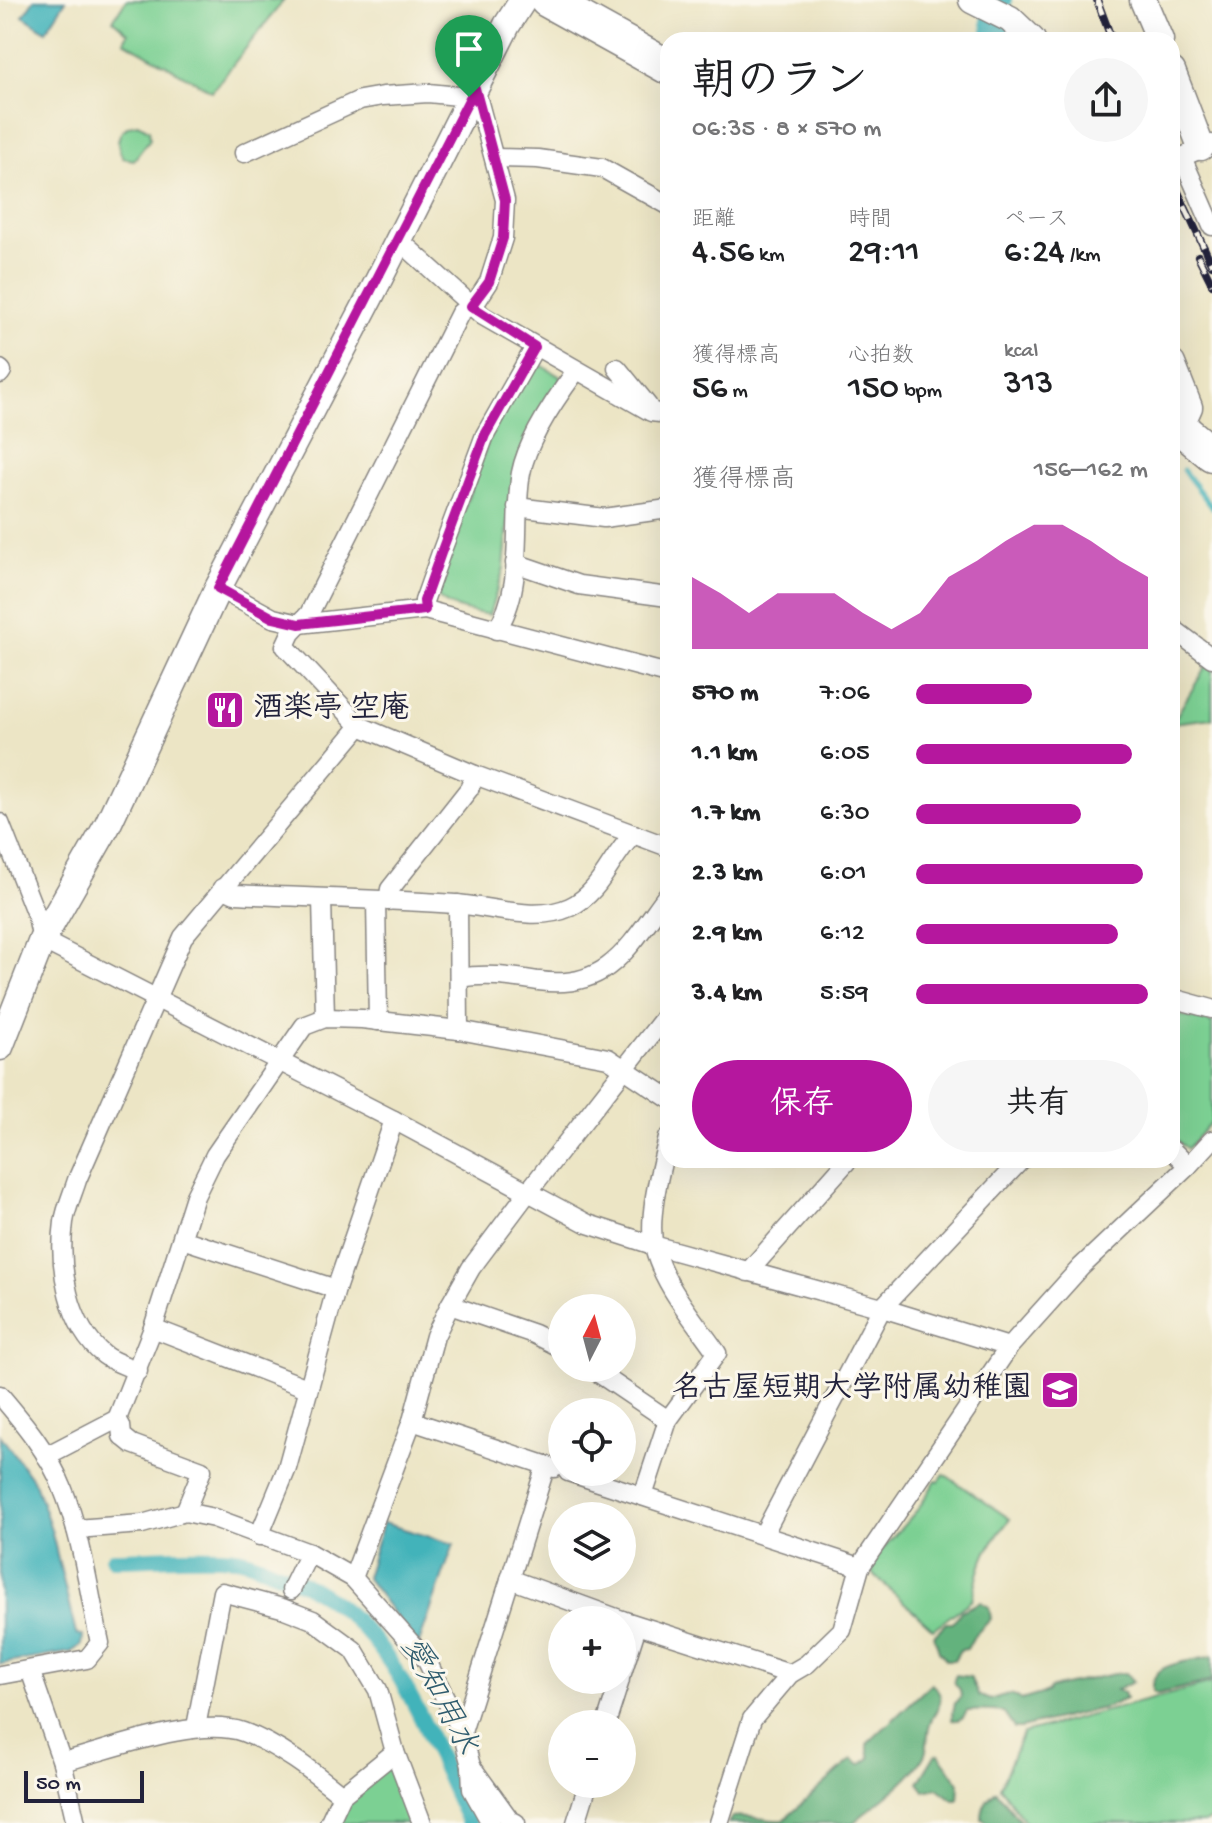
<!DOCTYPE html>
<html lang="ja">
<meta charset="utf-8">
<style>
body{margin:0;font-family:"Gochi Hand","Klee One",sans-serif;background:#f6f6f6;color:#202124;height:100vh;display:flex;flex-direction:column;font-size:30px;white-space:nowrap}
*{box-sizing:border-box;margin:0}
p{font-size:26px;color:#757577}
.icon{flex:none;width:44px;height:44px;fill:none;stroke:currentColor;stroke-width:2;stroke-linecap:round;stroke-linejoin:round}
.map{position:relative;flex:1;overflow:hidden}
.panel{position:absolute;left:660px;top:32px;width:520px;height:1136px;display:flex;flex-direction:column;background:#fff;border-radius:24px;box-shadow:0 8px 32px #0002}
.panel>*{flex:none}
.needle{width:52px;rotate:6deg}
.controls{position:absolute;left:548px;top:1294px;display:grid;gap:16px}
.controls a{display:grid;place-items:center;width:88px;height:88px;border-radius:50%;background:#fff;box-shadow:0 8px 32px #0002;font-size:40px}
.scale{position:absolute;left:24px;bottom:20px;width:120px;box-sizing:border-box;padding-left:8px;border:4px solid #22223b;border-top:0;font-size:22px;line-height:28px;white-space:nowrap;color:#22223b;-webkit-text-stroke:6px #fbf7ec;paint-order:stroke}
.pin{position:absolute;display:grid;place-items:center;width:68px;height:68px;color:#fff;margin:-82px -34px;border-radius:50% 50% 50% 0;rotate:-45deg;box-shadow:0 0 8px #0007}
.pin .icon{rotate:45deg}
.round{display:grid;place-items:center;flex:none;width:84px;height:84px;border-radius:42px;background:#f6f6f6}
.overview{display:flex;align-items:center;justify-content:space-between;height:136px;padding:0 32px}
h1{font-size:44px;font-weight:600;line-height:60px}
.metrics{display:grid;grid-template-columns:repeat(3,1fr);gap:12px;height:136px;padding:8px 32px}
.metrics div{display:grid;align-content:center}
.metrics b{font-size:34px;font-weight:600}
.metrics small{font-size:22px;font-weight:400}
.metrics p{font-size:22px}
.chart{height:224px;padding:16px 32px}
.chart p{display:flex;justify-content:space-between}
.chart svg{width:100%;height:144px;margin-top:8px;fill:#b5179e;opacity:.7}
.action{display:flex;gap:16px;margin-top:auto;padding:16px 32px}
.action a{flex:1;height:92px;border-radius:48px;background:#b5179e;color:#fff;font-size:32px;font-weight:600;line-height:92px;text-align:center}
.action a+a{background:#f6f6f6;color:#202124}
ul{padding:0 32px;list-style:none;font-size:26px}
li{display:grid;grid-template-columns:128px 96px 1fr;align-items:center;height:60px}
li i{height:20px;border-radius:10px;background:#b5179e}
.map>svg:first-child{display:block}
.green{fill:#7bd093;stroke:#4e7967;stroke-width:2}
.forest{fill:#64b27d;stroke:#436a5c;stroke-width:2}
.water{fill:#43b3ba;stroke:#326a7a;stroke-width:2}
.lines{fill:none;stroke-linecap:round;stroke-linejoin:round}
.stream{stroke:#43b3ba;stroke-width:5}
.canal{stroke:#43b3ba;stroke-width:16}
.river{stroke:#43b3ba;stroke-width:28}
.street-casing{stroke:#878480;stroke-width:21}
.secondary-casing{stroke:#878480;stroke-width:29}
.highway-casing{stroke:#878480;stroke-width:37}
.street{stroke:#fff;stroke-width:18}
.secondary{stroke:#fff;stroke-width:26}
.highway{stroke:#fff;stroke-width:34}
.rail-casing{stroke:#22223b;stroke-width:8}
.rail{stroke:#fbf7ec;stroke-width:5;stroke-dasharray:15;stroke-linecap:butt}
.route-casing{stroke:#fff;stroke-width:16}
.route{stroke:#b5179e;stroke-width:10}
.labels{text-anchor:middle;dominant-baseline:central;stroke-width:6;stroke-linejoin:round;paint-order:stroke}
.poi-label{font-size:30px;font-weight:bold;fill:#22223b;stroke:#fbf7ec;text-anchor:start}
.water-label{font-size:32px;font-style:italic;fill:#2f5c6e;stroke:#fbf7ec}
</style>
<div class="map">
<svg width="1212" height="1823" viewBox="0 0 1212 1823">
<rect width="100%" height="100%" fill="#fbf7ec"/>
<filter id="ink" filterUnits="userSpaceOnUse"><feTurbulence type="fractalNoise" baseFrequency=".0125" numOctaves="2"/><feDisplacementMap in="SourceGraphic" scale="16" xChannelSelector="R" yChannelSelector="G"/><feConvolveMatrix kernelMatrix="1 2 1 2 8 2 1 2 1" color-interpolation-filters="sRGB"/></filter>
<filter id="wash" filterUnits="userSpaceOnUse"><feTurbulence type="fractalNoise" baseFrequency=".006" numOctaves="4" result="noise"/><feDisplacementMap in="SourceGraphic" scale="32" xChannelSelector="R" yChannelSelector="G"/><feGaussianBlur stdDeviation="1.8" result="paint"/><feColorMatrix in="noise" values="0 0 0 0 0 0 0 0 0 0 0 0 0 0 0 0 0 1.4 0 .05"/><feComposite in="paint" operator="in"/></filter>
<g filter="url(#wash)">
<rect width="100%" height="100%" fill="#ece5c5"/>
<!-- green -->
<g class="green">
<polygon points="126,0 284,0 212,91 124,41 128,33 113,20"/>
<path d="M138,124L149,130L150,139L134,160L123,158C113,141 119,126 138,124Z"/>
<path d="M535,361L562,378L511,494L504,568L489,615C471,611 448,610 436,595L440,577L490,435Z"/>
<polygon points="1207,665 1212,668 1212,718 1172,723"/>
<polygon points="1172,1013 1212,1023 1212,1121 1187,1149 1172,1136"/>
<path d="M944,1474L1010,1519C985,1550 980,1561 972,1600L933,1629L872,1573L871,1562L919,1508L936,1480L939,1481Z"/>
<polygon points="1212,1683 1212,1818 1204,1823 1026,1823 1000,1787 1023,1733"/>
<polygon points="389,1765 416,1823 336,1823 346,1797"/>
</g>
<!-- forest -->
<g class="forest">
<polygon points="981,1602 989,1607 991,1619 974,1636 967,1649 960,1650 954,1660 947,1660 939,1651 934,1635 946,1623 953,1623 961,1611"/>
<path d="M1212,1656V1681L1157,1694L1152,1692C1149,1659 1192,1663 1212,1656Z"/>
<path d="M1118,1673H1125L1133,1682L1116,1690L1124,1693L1126,1699L1107,1707L1021,1728H1014L1003,1712C993,1711 976,1710 967,1711C964,1718 960,1721 952,1720L955,1703L961,1696L960,1690L954,1682L955,1675L970,1677L978,1695L990,1700C1002,1696 1011,1690 1021,1700L1048,1692L1050,1688Z"/>
<path d="M931,1684C949,1696 937,1707 931,1721C925,1733 930,1748 923,1758C907,1784 876,1803 853,1823H728L732,1817C749,1814 767,1822 784,1820L852,1759L860,1765L870,1758L867,1744Z"/>
<polygon points="939,1754 959,1783 958,1800 953,1800 937,1788 925,1791 918,1783 935,1755"/>
<path d="M996,1791L1022,1823H988L982,1819C982,1806 987,1799 996,1791Z"/>
</g>
<!-- water -->
<g class="water">
<polygon points="34,0 66,0 46,31 23,16"/>
<polygon points="0,1435 35,1483 51,1529 76,1634 83,1635 82,1645 71,1652 0,1664"/>
<polygon points="383,1523 454,1544 418,1646 366,1577"/>
</g>
<g class="lines">
<!-- stream -->
<polyline class="stream" points="1183,470 1212,507"/>
<!-- canal -->
<path class="canal" d="M113,1559C152,1559 198,1554 235,1558C250,1559 267,1569 281,1574C394,1615 421,1725 469,1823"/>
<!-- river -->
<polyline class="river" points="997,40 995,20 998,0"/>
</g>
</g>
<g filter="url(#ink)">
<g class="lines">
<defs>
<g id="street">
<polyline points="475,88 505,200 503,238 489,282 478,299 460,313 309,614 291,633 285,646 360,726 475,775 668,847"/>
<polyline points="1212,144 1182,157 1212,226"/>
<polyline points="244,153 360,100 383,96 428,93 469,97"/>
<polyline points="494,158 538,159 602,168 668,205"/>
<polyline points="398,239 483,316 651,412 668,414"/>
<polyline points="617,368 648,406"/>
<polyline points="0,369 2,371 0,374"/>
<polyline points="517,507 604,518 668,509"/>
<polyline points="515,563 579,585 668,597"/>
<polyline points="218,588 273,618 299,624 425,610 668,674"/>
<polyline points="425,610 424,601 441,553 485,435 535,347"/>
<polyline points="1172,628 1212,658"/>
<path d="M496,630C526,589 512,521 521,473C527,440 556,398 576,371"/>
<polyline points="0,823 37,917 42,940 394,1120 588,1224 653,1245 882,1308 1009,1347"/>
<path d="M222,888L235,894C308,898 382,899 455,904C491,906 535,923 570,907C602,892 610,857 634,834"/>
<polyline points="322,899 325,1018"/>
<polyline points="376,901 378,1021"/>
<polyline points="388,901 390,889 469,789 475,775"/>
<polyline points="458,904 459,1030"/>
<path d="M459,978C487,973 511,977 539,981C610,991 631,943 668,894"/>
<polyline points="1172,998 1212,1009"/>
<polyline points="1188,1166 1212,1140"/>
<polyline points="182,1239 336,1289"/>
<polyline points="748,1272 848,1160"/>
<polyline points="450,1305 534,1334 562,1348"/>
<polyline points="153,1328 307,1388"/>
<polyline points="591,1368 668,1420"/>
<path d="M138,1371C127,1366 113,1362 104,1355C68,1326 58,1266 64,1222C66,1208 73,1193 77,1180L183,937L360,726"/>
<path d="M0,1395C23,1422 49,1453 62,1487C82,1536 89,1592 100,1643L87,1659L0,1675"/>
<polyline points="412,1421 554,1468"/>
<polyline points="46,1456 117,1419"/>
<polyline points="568,1472 860,1567"/>
<path d="M643,1496L668,1420L717,1353C695,1321 663,1285 654,1247C647,1217 661,1167 668,1138"/>
<polyline points="185,1512 202,1470 132,1444 122,1436 121,1426 117,1419 153,1328 195,1196 215,1155 304,1026 325,1018 362,1019 459,1030 608,1058 668,1098"/>
<polyline points="76,1529 142,1524 185,1512 214,1518 309,1553 353,1578 427,1661 462,1732 471,1766 510,1820 516,1823"/>
<polyline points="763,1535 882,1308 1021,1160"/>
<polyline points="259,1536 287,1468 336,1289 394,1120"/>
<polyline points="353,1578 412,1421 435,1336 450,1305 471,1268 528,1192 668,1013"/>
<polyline points="510,1579 622,1620"/>
<polyline points="291,1590 309,1553"/>
<polyline points="622,1620 790,1674"/>
<polyline points="30,1670 62,1762 76,1823"/>
<polyline points="622,1673 637,1626"/>
<polyline points="606,1724 620,1680"/>
<polyline points="196,1727 222,1592 282,1608 313,1620 354,1650 378,1690 395,1752 422,1823"/>
<polyline points="462,1732 546,1465"/>
<path d="M62,1762C110,1750 196,1716 243,1732C279,1745 312,1771 342,1795"/>
<polyline points="471,1767 472,1789 491,1823"/>
<polyline points="329,1823 342,1795 395,1752"/>
<polyline points="576,1823 588,1784"/>
<polyline points="719,1823 752,1719 790,1674 807,1664 842,1630 860,1567 1009,1347 1081,1267 1188,1166 1172,1150"/>
</g>
<g id="secondary">
<polyline points="972,0 1010,19 1032,40"/>
<polyline points="1143,0 1160,40"/>
<polyline points="1172,71 1201,147"/>
<polyline points="1172,364 1189,407 1180,427"/>
<polyline points="0,1047 42,940 107,826 218,588 370,297 507,25 523,0"/>
</g>
<g id="highway">
<polyline points="547,0 668,67"/>
<polyline points="1172,421 1212,454"/>
</g>
</defs>
<!-- street casing -->
<use href="#street" class="street-casing"/>
<!-- secondary casing -->
<use href="#secondary" class="secondary-casing"/>
<!-- highway casing -->
<use href="#highway" class="highway-casing"/>
<!-- street -->
<use href="#street" class="street"/>
<!-- secondary -->
<use href="#secondary" class="secondary"/>
<!-- highway -->
<use href="#highway" class="highway"/>
<defs>
<g id="rail">
<polyline points="1097,0 1112,40"/>
<polyline points="1172,179 1212,265"/>
<polyline points="1198,256 1212,284"/>
</g>
</defs>
<!-- rail casing -->
<use href="#rail" class="rail-casing"/>
<!-- rail -->
<use href="#rail" class="rail"/>
</g>
</g>
<g class="lines" filter="url(#ink)">
<defs>
<polygon id="route" points="475,88 505,200 503,238 489,282 471,306 535,347 485,435 441,553 424,601 425,610 299,624 273,618 218,588"/>
</defs>
<!-- route casing -->
<use href="#route" class="route-casing"/>
<!-- route -->
<use href="#route" class="route"/>
</g>
<!-- icons -->
<defs>
<symbol id="restaurant-square" viewBox="-11 -11 22 22"><rect x="-9" y="-9" width="18" height="18" rx="4" fill="#b5179e" stroke="#fbf7ec"/><path d="M-5-6h1v4h1v-4h1v4h1v-4h1v5L-1.5 .5V6h-2V.5L-5-1ZM5-6V6H3V1.5H1.5Q1.5-4 5-6Z" fill="#fff"/></symbol>
<symbol id="school-square" viewBox="-11 -11 22 22"><rect x="-9" y="-9" width="18" height="18" rx="4" fill="#b5179e" stroke="#fbf7ec"/><path d="M0-5L7-2L0 1L-7-2ZM-4 1L0 2.5L4 1V4Q0 6-4 4Z" fill="#fff"/></symbol>
</defs>
<g fill-rule="evenodd">
<use href="#restaurant-square" x="203" y="688" width="44" height="44"/>
<use href="#school-square" x="1038" y="1368" width="44" height="44"/>
</g>
<g class="labels">
<!-- poi labels -->
<g class="poi-label">
<text x="253" y="710">酒楽亭 空庵</text>
<text x="1032" y="1390" text-anchor="end">名古屋短期大学附属幼稚園</text>
</g>
<!-- water labels -->
<g class="water-label">
<text transform="translate(437 1697) rotate(62)">愛知用水</text>
</g>
</g>
</svg>
<div class="controls">
<a><svg class="needle" viewBox="-14 -14 28 28"><path d="M0-13l5 13h-10z" fill="#e53935"/><path d="M0 13l5-13h-10z" fill="#757577"/></svg></a>
<a><svg class="icon" aria-label="locate" viewBox="0 0 24 24"><circle cx="12" cy="12" r="6"/><path d="M12 2v4M12 18v4M2 12h4M18 12h4"/></svg></a>
<a><svg class="icon" aria-label="layers" viewBox="0 0 24 24"><path d="M12 4l9 5-9 5-9-5zM3 14l9 5 9-5"/></svg></a>
<a>+</a>
<a>−</a>
</div>
<div class="scale">50 m</div>
<div class="pin" style="left:469px;top:97px;background:#1e9e55"><svg class="icon" aria-label="arrive" viewBox="0 0 24 24"><path d="M6 21V4h12l-3 4 3 4H6"/></svg></div>
<section class="panel">
<div class="overview"><div><h1>朝のラン</h1><p>06:35 · 8 × 570 m</p></div><a class="round"><svg class="icon" aria-label="share" viewBox="0 0 24 24"><path d="M12 15V3M7 8l5-5 5 5M5 13v7h14v-7"/></svg></a></div>
<div class="metrics">
<div><p>距離</p><b>4.56<small> km</small></b></div>
<div><p>時間</p><b>29:11</b></div>
<div><p>ペース</p><b>6:24<small> /km</small></b></div>
</div>
<div class="metrics">
<div><p>獲得標高</p><b>56<small> m</small></b></div>
<div><p>心拍数</p><b>150<small> bpm</small></b></div>
<div><p>kcal</p><b>313</b></div>
</div>
<div class="chart"><p><span>獲得標高</span>156–162 m</p>
<svg viewBox="0 0 160 44" preserveAspectRatio="none"><path d="M0 44V22L10 27L20 33L30 27L40 27L50 27L60 33L70 38L80 33L90 22L100 17L110 11L120 6L130 6L140 11L150 17L160 22V44z"/></svg>
</div>
<ul>
<li><b>570 m</b>7:06<i style="width:50%"></i></li>
<li><b>1.1 km</b>6:05<i style="width:93%"></i></li>
<li><b>1.7 km</b>6:30<i style="width:71%"></i></li>
<li><b>2.3 km</b>6:01<i style="width:98%"></i></li>
<li><b>2.9 km</b>6:12<i style="width:87%"></i></li>
<li><b>3.4 km</b>5:59<i style="width:100%"></i></li>
</ul>
<div class="action"><a>保存</a><a>共有</a></div>
</section>
</div>
